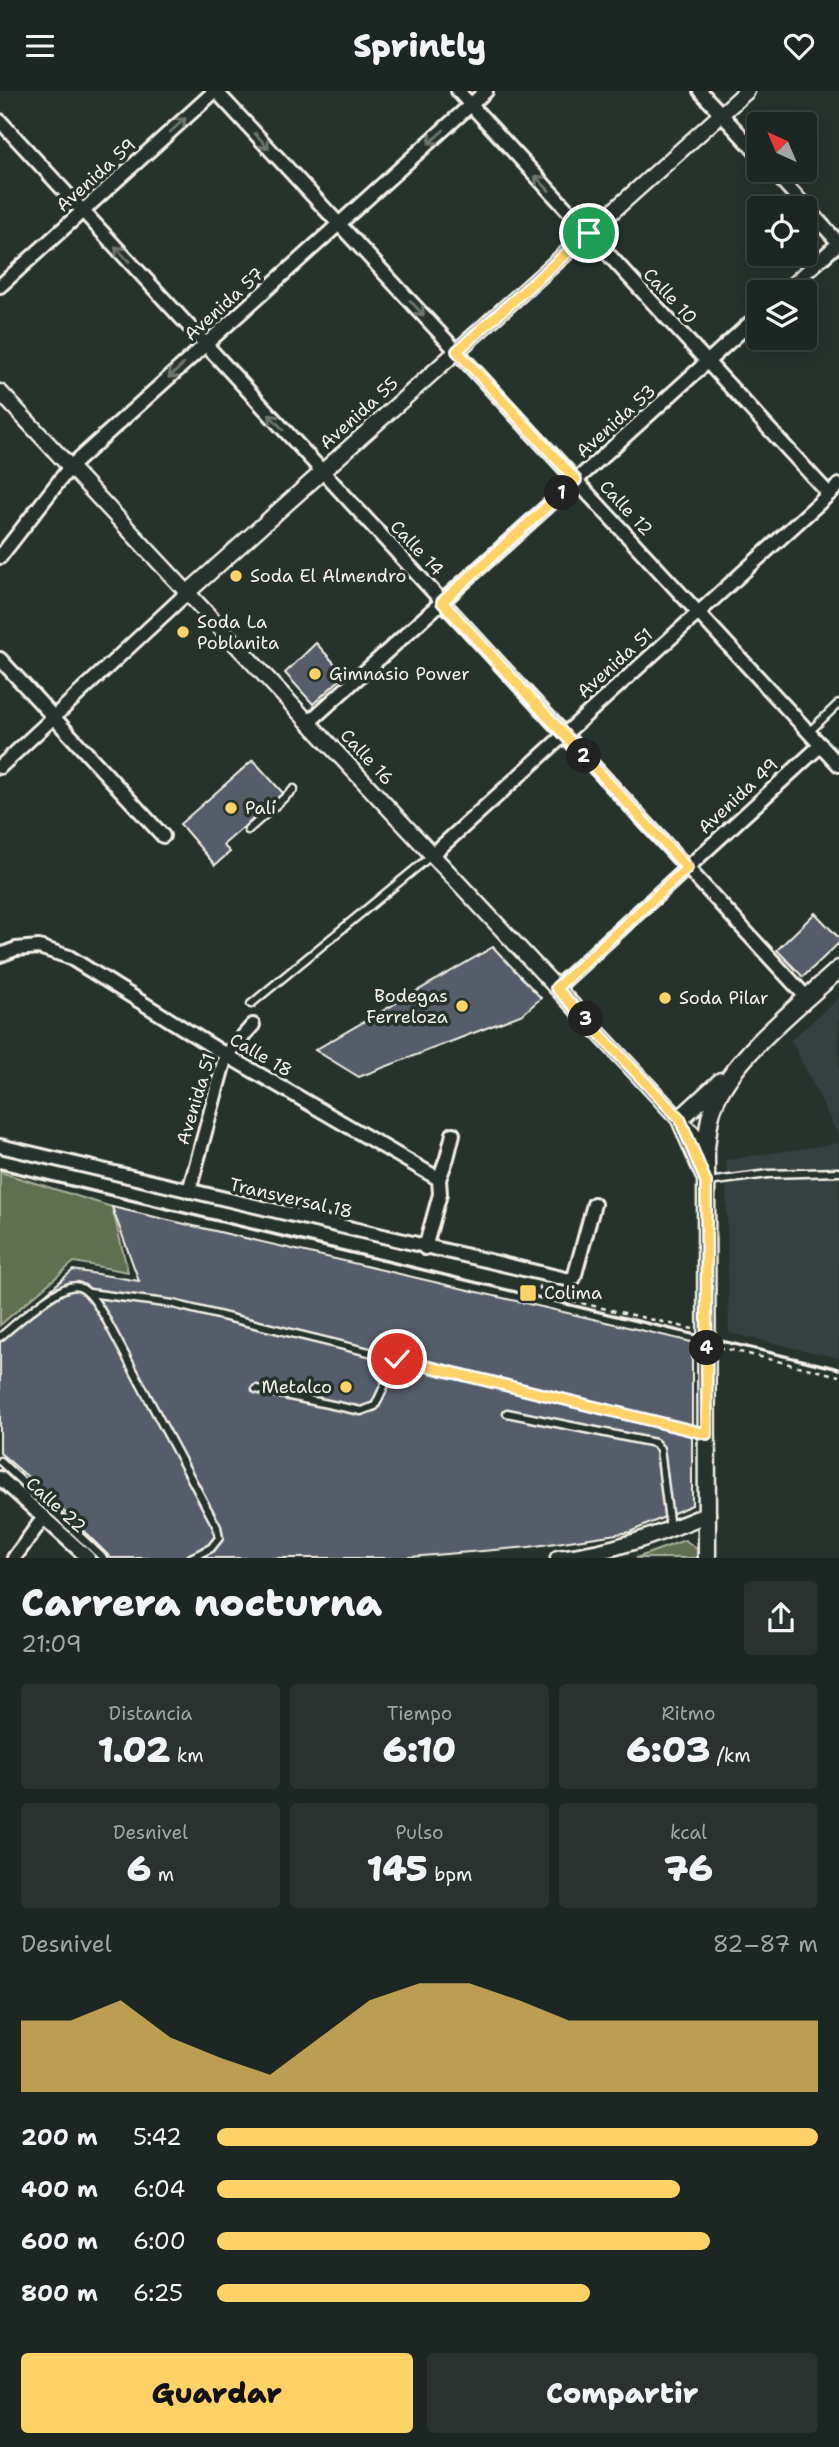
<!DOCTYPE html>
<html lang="es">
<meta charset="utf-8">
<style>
body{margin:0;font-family:"Shantell Sans",sans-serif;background:#29322f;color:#f1f3f6;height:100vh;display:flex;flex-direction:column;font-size:26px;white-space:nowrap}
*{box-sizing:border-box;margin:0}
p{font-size:23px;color:#a0a5a5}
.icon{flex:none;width:38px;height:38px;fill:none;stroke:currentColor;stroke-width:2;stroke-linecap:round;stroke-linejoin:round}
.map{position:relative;height:1467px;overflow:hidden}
.side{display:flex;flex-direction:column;background:#1c2622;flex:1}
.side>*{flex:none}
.needle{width:46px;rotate:316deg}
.tools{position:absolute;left:747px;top:21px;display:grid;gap:14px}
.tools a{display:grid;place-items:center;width:70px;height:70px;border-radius:7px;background:#1c2622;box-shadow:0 4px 18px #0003,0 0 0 2px #3a4340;font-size:35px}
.pin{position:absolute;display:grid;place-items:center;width:60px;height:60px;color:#fff;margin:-30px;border:4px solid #fff;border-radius:50%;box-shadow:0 2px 7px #0007}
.km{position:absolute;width:35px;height:35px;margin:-18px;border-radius:50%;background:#222;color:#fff;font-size:19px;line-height:35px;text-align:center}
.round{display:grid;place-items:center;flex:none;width:74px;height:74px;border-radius:7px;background:#29322f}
.head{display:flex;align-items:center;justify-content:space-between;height:119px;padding:0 21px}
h1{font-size:38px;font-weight:800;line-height:52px}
.stats{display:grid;grid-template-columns:repeat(3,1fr);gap:10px;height:119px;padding:7px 21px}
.stats div{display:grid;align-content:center;border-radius:7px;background:#29322f;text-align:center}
.stats b{font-size:35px;font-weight:800}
.stats small{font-size:19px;font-weight:400}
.stats p{font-size:19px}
.chart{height:196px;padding:14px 21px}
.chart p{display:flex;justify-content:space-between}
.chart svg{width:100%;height:126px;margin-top:7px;fill:#ffd166;opacity:.7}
.action{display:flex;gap:14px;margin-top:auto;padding:14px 21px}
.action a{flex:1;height:80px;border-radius:7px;background:#ffd166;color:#111;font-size:28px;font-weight:800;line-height:80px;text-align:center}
.action a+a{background:#29322f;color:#f1f3f6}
ul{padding:0 21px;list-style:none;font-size:23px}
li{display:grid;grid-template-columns:112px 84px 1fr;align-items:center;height:52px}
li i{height:18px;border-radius:9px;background:#ffd166}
header{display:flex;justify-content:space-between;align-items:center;height:91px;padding:0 21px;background:#1c2622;font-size:32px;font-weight:800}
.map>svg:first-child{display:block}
.built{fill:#34403f}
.green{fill:#5f6f51;stroke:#aab09c;stroke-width:2}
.building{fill:#565d6a;stroke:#f4f1e8;stroke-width:2}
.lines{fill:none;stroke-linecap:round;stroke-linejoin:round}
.service-casing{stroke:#f4f1e8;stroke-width:11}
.minor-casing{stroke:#f4f1e8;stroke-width:18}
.tertiary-casing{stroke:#f4f1e8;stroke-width:19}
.secondary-casing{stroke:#f4f1e8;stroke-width:21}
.path{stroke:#f4f1e8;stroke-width:2.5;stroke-dasharray:5 5;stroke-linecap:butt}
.service{stroke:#26332d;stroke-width:6}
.minor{stroke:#26332d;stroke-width:12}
.tertiary{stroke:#26332d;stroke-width:14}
.secondary{stroke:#26332d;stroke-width:16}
.rail{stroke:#f4f1e8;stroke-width:3.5}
.oneway{stroke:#6e766e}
.route-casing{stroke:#fff;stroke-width:14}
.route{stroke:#ffd166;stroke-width:9}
.poi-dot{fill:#ffd166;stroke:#26332d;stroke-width:2.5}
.labels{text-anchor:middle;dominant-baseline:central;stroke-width:7;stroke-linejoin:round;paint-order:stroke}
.street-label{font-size:18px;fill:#f4f1e8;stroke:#26332d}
.poi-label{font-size:18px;fill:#f4f1e8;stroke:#26332d;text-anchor:start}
</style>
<header><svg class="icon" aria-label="menu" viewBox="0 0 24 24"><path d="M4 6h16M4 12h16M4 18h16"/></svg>Sprintly<svg class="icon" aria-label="heart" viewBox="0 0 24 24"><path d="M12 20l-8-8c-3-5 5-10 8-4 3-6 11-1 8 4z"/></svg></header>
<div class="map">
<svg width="839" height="1467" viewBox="0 0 839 1467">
<rect width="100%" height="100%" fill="#26332d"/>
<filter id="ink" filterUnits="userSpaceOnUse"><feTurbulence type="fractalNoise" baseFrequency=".0143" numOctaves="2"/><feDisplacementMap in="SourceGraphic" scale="14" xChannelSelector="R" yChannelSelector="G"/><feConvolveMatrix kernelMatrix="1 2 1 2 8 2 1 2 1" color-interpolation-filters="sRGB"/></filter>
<g filter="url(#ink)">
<!-- built -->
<g class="built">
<polygon points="839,907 839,1046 791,949"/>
<polygon points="839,1052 839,1267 729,1242 726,1069"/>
</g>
<!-- green -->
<g class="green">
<polygon points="0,1081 112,1116 128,1181 74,1171 0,1234"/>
<polygon points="685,1449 697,1458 697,1467 636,1467"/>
</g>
<!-- building -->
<g class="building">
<polygon points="316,552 345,584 313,613 285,582"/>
<polygon points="253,669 283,702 223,754 230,761 215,774 180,733"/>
<polygon points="815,822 839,847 839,852 803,886 777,859"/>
<polygon points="493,856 541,907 523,923 359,986 315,959"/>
<polygon points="112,1116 692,1251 692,1414 630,1441 529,1456 398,1467 111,1467 35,1392 0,1362 0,1243 73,1179 139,1190"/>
</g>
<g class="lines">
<defs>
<g id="service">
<polyline points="809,641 839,612"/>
<polyline points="248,739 294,698"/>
<polyline points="251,913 432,764"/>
<polyline points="708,1091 768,1083 839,1081"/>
<polyline points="89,1202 173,1213 705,1343"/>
<path d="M0,1246C15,1234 62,1189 79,1196C92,1201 100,1219 107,1230L217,1436L219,1447L211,1457L191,1467"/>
<polyline points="256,1298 361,1320 375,1315 397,1268"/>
<polyline points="507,1322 655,1352 660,1358 670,1438"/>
<polyline points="0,1370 103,1467"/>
</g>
<g id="minor">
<polyline points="216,0 839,674"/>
<polyline points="458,0 829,403"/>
<polyline points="700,0 760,65"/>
<polyline points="0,30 807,907"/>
<polyline points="772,79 839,152"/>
<polyline points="0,195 215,0"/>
<polyline points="784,201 839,152"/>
<polyline points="0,466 70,376 486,0"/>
<polyline points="0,568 163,745"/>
<polyline points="308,632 760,223"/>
<polyline points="0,676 187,502"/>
<polyline points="432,764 839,394"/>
<polyline points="0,864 16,858 39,856 69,866 226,964 439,1088"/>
<polyline points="556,897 821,654"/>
<polyline points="0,1055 570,1189 574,1187 594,1113"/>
<polyline points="189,1100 226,964 253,934"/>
<polyline points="425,1157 440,1103 439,1088 447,1067 453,1043"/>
<polyline points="0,1387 88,1467"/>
<polyline points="14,1467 44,1426"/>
</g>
<g id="tertiary">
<polyline points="0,301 706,1057"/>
<polyline points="187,502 747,0"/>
<path d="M558,1467C614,1461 656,1444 708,1423"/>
</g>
<g id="secondary">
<polyline points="704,1084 680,1028 721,990"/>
<path d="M707,1467L706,1057C708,1040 709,1024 716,1009C736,964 802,912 839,878"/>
</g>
</defs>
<!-- service casing -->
<use href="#service" class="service-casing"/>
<!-- minor casing -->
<use href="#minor" class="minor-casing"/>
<!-- tertiary casing -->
<use href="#tertiary" class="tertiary-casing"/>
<!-- secondary casing -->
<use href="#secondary" class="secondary-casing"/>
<!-- path -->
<g class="path">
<polyline points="539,1194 542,1203 693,1238"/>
<polyline points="719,1256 839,1285"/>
</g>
<!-- service -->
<use href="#service" class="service"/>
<!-- minor -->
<use href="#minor" class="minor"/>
<!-- tertiary -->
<use href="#tertiary" class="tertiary"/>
<!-- secondary -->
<use href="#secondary" class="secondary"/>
<!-- rail -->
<polyline class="rail" points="0,1078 839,1278"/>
</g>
<!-- one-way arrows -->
<defs><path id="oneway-shaft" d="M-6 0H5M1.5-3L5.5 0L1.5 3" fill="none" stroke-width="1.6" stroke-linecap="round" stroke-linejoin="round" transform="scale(1.75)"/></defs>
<g class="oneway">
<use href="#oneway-shaft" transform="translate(178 34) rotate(-42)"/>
<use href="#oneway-shaft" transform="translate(436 46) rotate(138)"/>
<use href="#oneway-shaft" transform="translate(262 50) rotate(47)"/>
<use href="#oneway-shaft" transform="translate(542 92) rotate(-133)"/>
<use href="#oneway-shaft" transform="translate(122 163) rotate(-133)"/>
<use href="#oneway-shaft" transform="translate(417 217) rotate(47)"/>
<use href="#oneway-shaft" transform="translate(176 280) rotate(138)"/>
<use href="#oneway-shaft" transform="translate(276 331) rotate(-133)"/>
</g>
</g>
<g class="lines" filter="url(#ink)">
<defs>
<polyline id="route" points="397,1268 707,1343 706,1091 680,1028 556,897 687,777 442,511 576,389 457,260 589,142"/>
</defs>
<!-- route casing -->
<use href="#route" class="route-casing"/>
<!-- route -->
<use href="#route" class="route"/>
</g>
<!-- markers -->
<g class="poi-dot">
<circle cx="236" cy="485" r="7"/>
<circle cx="183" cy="541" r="7"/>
<circle cx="315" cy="583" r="7"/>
<circle cx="231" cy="717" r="7"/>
<circle cx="665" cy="907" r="7"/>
<circle cx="462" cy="915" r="7"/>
<rect x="519" y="1193" width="18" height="18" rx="3.5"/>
<circle cx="346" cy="1296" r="7"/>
</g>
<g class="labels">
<!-- street labels -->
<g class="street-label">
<text transform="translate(96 84) rotate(-42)">Avenida 59</text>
<text transform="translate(670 205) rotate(47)">Calle 10</text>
<text transform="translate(224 213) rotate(-42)">Avenida 57</text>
<text transform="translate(359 322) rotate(-42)">Avenida 55</text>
<text transform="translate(616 330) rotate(-42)">Avenida 53</text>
<text transform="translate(626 417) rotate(47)">Calle 12</text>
<text transform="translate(417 457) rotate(47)">Calle 14</text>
<text transform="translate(615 572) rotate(-42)">Avenida 51</text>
<text transform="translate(367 666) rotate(47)">Calle 16</text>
<text transform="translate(738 705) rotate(-43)">Avenida 49</text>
<text transform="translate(261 964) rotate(30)">Calle 18</text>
<text transform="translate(196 1008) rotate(-73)">Avenida 51</text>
<text transform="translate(291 1107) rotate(13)">Transversal 18</text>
<text transform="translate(56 1414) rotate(42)">Calle 22</text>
</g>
<!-- poi labels -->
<g class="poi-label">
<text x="250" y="485">Soda El Almendro</text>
<text x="197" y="531">Soda La<tspan x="197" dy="21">Poblanita</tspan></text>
<text x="329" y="583">Gimnasio Power</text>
<text x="245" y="717">Palí</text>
<text x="448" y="905" text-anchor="end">Bodegas<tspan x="448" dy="21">Ferreloza</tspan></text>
<text x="679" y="907">Soda Pilar</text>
<text x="544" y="1202">Colima</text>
<text x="332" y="1296" text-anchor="end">Metalco</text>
</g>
</g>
</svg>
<div class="tools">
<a><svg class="needle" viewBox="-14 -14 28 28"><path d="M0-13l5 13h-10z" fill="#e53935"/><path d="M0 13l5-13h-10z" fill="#a0a5a5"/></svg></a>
<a><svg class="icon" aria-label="locate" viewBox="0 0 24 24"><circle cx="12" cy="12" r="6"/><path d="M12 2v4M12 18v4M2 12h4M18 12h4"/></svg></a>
<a><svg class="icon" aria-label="layers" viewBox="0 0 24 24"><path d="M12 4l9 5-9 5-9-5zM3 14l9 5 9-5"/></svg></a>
</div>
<div class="pin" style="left:589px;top:142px;background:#1e9e55"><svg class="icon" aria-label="arrive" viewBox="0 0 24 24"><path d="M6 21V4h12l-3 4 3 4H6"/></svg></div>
<div class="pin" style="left:397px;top:1268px;background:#d93025"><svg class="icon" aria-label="check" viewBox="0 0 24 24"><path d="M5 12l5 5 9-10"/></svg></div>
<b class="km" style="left:562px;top:402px">1</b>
<b class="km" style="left:584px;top:665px">2</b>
<b class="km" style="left:586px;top:928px">3</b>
<b class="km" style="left:707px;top:1257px">4</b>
</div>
<section class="side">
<div class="head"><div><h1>Carrera nocturna</h1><p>21:09</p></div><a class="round"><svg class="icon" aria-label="share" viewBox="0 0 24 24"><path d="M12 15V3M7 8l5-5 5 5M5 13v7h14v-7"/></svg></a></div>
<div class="stats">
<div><p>Distancia</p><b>1.02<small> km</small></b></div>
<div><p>Tiempo</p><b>6:10</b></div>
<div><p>Ritmo</p><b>6:03<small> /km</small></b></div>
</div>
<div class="stats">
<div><p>Desnivel</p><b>6<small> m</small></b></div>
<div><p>Pulso</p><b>145<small> bpm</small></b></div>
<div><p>kcal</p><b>76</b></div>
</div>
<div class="chart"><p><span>Desnivel</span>82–87 m</p>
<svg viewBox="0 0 160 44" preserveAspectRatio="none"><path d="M0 44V19L10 19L20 12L30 25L40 32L50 38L60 25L70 12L80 6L90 6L100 12L110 19L120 19L130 19L140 19L150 19L160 19V44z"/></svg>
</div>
<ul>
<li><b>200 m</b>5:42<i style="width:100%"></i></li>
<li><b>400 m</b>6:04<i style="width:77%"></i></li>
<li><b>600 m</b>6:00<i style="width:82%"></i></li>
<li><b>800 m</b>6:25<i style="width:62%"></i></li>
</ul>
<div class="action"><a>Guardar</a><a>Compartir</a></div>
</section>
